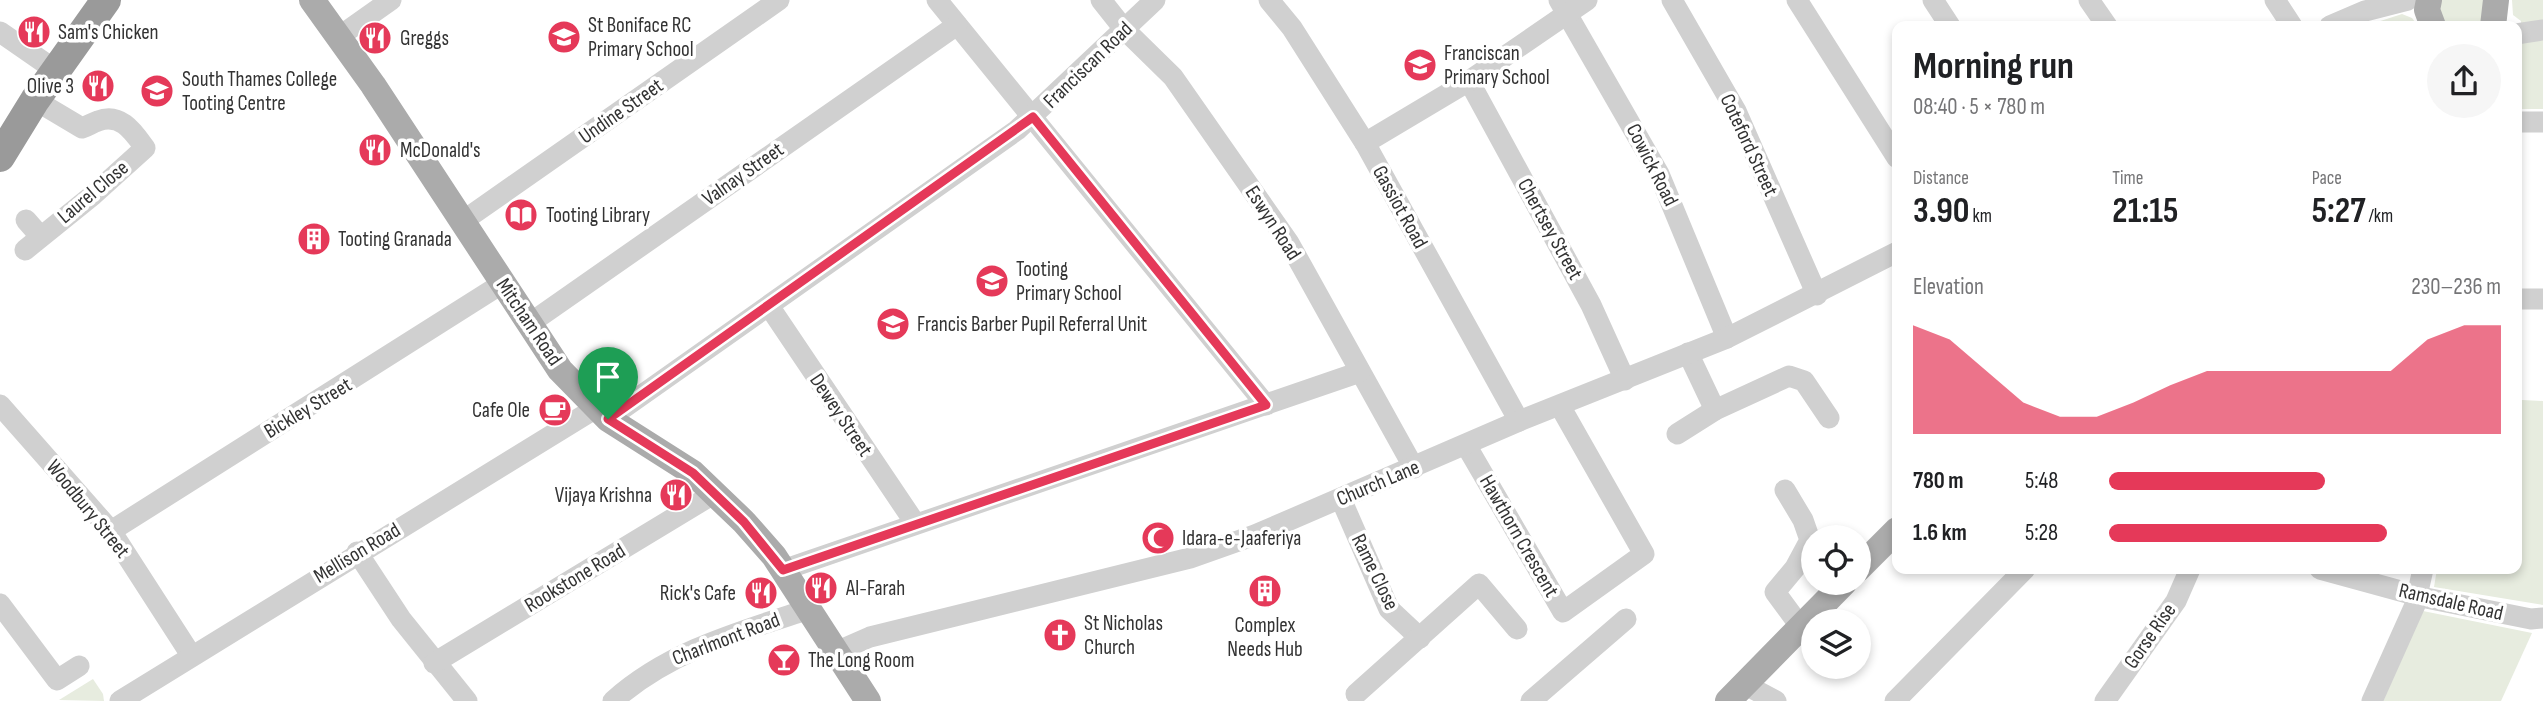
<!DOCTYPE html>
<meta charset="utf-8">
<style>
body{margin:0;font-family:"Sofia Sans Condensed",sans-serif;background:#f6f6f6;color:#202124;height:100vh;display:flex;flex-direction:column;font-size:26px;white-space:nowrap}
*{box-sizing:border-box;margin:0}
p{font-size:23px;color:#757577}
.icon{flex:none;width:38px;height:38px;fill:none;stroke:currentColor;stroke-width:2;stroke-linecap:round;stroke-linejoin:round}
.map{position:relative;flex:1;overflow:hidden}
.panel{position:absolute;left:1892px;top:21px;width:630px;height:553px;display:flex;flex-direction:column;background:#fff;border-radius:14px;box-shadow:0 4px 10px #0003}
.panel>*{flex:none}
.fabs{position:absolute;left:1801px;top:525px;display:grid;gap:14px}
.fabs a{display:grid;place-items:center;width:70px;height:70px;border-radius:50%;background:#fff;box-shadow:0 4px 10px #0003;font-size:35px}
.pin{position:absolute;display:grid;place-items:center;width:60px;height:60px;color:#fff;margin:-72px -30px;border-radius:50% 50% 50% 0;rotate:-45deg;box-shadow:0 0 7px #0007}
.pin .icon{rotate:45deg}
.round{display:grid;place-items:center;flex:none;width:74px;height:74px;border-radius:37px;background:#f6f6f6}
.head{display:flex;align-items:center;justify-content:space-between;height:119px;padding:0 21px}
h1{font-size:38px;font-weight:700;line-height:52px}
.stats{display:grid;grid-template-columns:repeat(3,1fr);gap:10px;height:119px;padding:7px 21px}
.stats div{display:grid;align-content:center}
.stats b{font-size:35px;font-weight:700}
.stats small{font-size:19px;font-weight:400}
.stats p{font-size:19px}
.chart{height:196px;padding:14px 21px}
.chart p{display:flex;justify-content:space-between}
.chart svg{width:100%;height:126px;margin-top:7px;fill:#e53959;opacity:.7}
ul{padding:0 21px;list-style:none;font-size:23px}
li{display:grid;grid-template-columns:112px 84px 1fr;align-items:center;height:52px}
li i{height:18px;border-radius:9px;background:#e53959}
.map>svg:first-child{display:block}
.green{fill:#e7ecdf}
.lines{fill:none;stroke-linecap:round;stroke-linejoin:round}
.minor{stroke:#d0d0d0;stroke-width:21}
.major{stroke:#ababab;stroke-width:26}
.highway{stroke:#9a9a9a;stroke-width:30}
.route-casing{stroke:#fff;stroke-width:14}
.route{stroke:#e53959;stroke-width:9}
.labels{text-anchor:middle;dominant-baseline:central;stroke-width:7;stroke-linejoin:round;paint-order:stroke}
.poi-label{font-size:21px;fill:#333;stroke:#fff;text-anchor:start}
.street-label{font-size:21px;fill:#333;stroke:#fff}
</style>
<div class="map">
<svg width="2543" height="701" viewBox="0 0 2543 701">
<rect width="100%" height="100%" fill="#fff"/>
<!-- green -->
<g class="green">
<polygon points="2436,0 2490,0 2484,26 2442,26"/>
<polygon points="2512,0 2543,0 2543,109 2517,109 2517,45 2521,44 2521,21 2513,15"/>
<polygon points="2402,14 2412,18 2418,26 2365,26"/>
<polygon points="2516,375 2522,375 2522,400 2543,401 2543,605 2434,587 2437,569 2516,569"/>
<polygon points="2423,611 2532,633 2501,701 2383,701"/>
<polygon points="93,679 103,694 104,701 59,700"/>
</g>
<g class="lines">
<!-- minor -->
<g class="minor">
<polyline points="937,0 1266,405"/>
<polyline points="1101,0 1124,29 1173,77 1289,243 1414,468"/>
<polyline points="1269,0 1292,28 1365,143 1519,421"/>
<polyline points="1559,0 1659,174 1727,338"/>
<polyline points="1672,0 1736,111 1817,295"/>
<polyline points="1797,0 1897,158"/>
<polyline points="1933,0 1950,26"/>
<polyline points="2089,0 2107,26"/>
<polyline points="2275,0 2292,26"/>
<polyline points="2330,26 2365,11 2408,0"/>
<polyline points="0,32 55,70"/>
<polyline points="2516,34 2543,30"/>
<polyline points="340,36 391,0"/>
<polyline points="1469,81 1591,305 1625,380"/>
<polyline points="2516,122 2543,122"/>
<polyline points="1365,143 1469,81 1587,0"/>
<polyline points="26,220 40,236"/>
<polyline points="463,221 779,0"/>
<path d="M25,250L93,195L145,148C134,133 121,112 98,121C92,123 88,126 82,128L35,100"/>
<polyline points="2516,299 2543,299"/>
<polyline points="769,306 915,523"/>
<polyline points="529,324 957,25"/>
<polyline points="1688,353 1715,410"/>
<polyline points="0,405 111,531 191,655"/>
<polyline points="608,419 1017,130 1155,0"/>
<polyline points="1677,434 1715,410 1789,376 1804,381 1829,418"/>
<polyline points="1466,445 1563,612 1644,554 1560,406"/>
<polyline points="1785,490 1803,520 1810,540 1795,568 1775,592 1800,626"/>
<polyline points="1341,499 1389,609 1420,638"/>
<polyline points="111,531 503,283"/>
<polyline points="357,552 401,619 467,701"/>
<polyline points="2320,569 2426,598 2531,619 2543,618"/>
<polyline points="783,570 1360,372"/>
<polyline points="0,604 57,680 79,666"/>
<polyline points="838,651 870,637 1190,558 1255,535 1519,421 1727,338 1897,252"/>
<polyline points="434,663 715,493"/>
<polyline points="1744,684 1776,701"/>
<polyline points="1356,694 1479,584 1517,629"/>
<polyline points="120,701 596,408"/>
<path d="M613,701C669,651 739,632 809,609"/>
<polyline points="1531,701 1626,619"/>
<polyline points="1895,701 2025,569"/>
<polyline points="2105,701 2176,601 2190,569"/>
<polyline points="2372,701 2415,605 2423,569"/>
</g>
<!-- major -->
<g class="major">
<polyline points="312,0 373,85 560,370 608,419 693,473 744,522 774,556 868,701"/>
<polyline points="2429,0 2427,10 2433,26"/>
<polyline points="2493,26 2496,0"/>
<polyline points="1858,569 1897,530"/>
<polyline points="1728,701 1844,583"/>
</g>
<!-- highway -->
<polyline class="highway" points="0,157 35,100 106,0"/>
</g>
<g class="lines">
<defs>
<polygon id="route" points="1033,117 1266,405 783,570 744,522 693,473 608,419"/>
</defs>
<!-- route casing -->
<use href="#route" class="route-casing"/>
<!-- route -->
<use href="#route" class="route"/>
</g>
<!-- icons -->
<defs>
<symbol id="restaurant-disc" viewBox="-11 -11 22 22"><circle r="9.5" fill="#e53959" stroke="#fff"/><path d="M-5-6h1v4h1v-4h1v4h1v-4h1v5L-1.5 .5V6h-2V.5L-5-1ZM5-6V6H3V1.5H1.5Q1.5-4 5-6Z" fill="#fff"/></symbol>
<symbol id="school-disc" viewBox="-11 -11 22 22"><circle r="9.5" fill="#e53959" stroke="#fff"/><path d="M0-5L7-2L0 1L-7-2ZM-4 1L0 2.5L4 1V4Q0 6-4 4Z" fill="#fff"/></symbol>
<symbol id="university-disc" viewBox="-11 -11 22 22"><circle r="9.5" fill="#e53959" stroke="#fff"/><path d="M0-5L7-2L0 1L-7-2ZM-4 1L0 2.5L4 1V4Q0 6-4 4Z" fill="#fff"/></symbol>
<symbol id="library-disc" viewBox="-11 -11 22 22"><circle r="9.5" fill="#e53959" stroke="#fff"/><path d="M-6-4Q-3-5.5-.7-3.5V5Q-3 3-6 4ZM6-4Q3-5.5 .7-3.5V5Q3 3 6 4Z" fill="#fff"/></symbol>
<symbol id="building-disc" viewBox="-11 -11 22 22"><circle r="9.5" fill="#e53959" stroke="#fff"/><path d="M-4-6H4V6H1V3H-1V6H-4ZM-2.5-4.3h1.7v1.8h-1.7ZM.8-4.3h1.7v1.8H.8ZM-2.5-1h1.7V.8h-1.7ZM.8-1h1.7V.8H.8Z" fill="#fff"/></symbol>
<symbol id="cafe-disc" viewBox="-11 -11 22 22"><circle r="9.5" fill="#e53959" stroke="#fff"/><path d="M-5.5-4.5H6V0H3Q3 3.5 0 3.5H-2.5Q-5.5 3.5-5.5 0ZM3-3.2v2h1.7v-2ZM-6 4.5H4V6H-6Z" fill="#fff"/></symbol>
<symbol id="mosque-disc" viewBox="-11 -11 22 22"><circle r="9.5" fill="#e53959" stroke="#fff"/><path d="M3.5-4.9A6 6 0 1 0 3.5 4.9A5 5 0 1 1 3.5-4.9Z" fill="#fff"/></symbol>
<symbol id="church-disc" viewBox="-11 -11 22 22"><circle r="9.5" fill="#e53959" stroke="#fff"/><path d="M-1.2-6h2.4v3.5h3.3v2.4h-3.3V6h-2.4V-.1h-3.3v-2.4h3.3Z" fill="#fff"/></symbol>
<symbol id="bar-disc" viewBox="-11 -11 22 22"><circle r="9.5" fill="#e53959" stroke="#fff"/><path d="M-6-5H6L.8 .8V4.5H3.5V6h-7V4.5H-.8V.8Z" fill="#fff"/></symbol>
</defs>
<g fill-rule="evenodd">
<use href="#restaurant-disc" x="15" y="13" width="38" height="38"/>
<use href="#school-disc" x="545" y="18" width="38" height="38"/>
<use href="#restaurant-disc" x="356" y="19" width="38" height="38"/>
<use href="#school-disc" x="1401" y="46" width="38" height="38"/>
<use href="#restaurant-disc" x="79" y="67" width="38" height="38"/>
<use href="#university-disc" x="138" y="72" width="38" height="38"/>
<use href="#restaurant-disc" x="356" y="131" width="38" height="38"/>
<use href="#library-disc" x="502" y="196" width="38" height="38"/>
<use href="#building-disc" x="295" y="220" width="38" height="38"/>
<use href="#school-disc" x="973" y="262" width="38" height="38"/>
<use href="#school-disc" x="874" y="305" width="38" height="38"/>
<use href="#cafe-disc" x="536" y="391" width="38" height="38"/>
<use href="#restaurant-disc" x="657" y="476" width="38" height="38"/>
<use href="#mosque-disc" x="1139" y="519" width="38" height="38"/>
<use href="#restaurant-disc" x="802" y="569" width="38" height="38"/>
<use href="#building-disc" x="1246" y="572" width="38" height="38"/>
<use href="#restaurant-disc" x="742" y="574" width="38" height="38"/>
<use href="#church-disc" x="1041" y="616" width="38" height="38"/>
<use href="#bar-disc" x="765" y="641" width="38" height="38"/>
</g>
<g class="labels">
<!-- poi labels -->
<g class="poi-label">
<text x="588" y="25">St Boniface RC<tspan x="588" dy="24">Primary School</tspan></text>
<text x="58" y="32">Sam's Chicken</text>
<text x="400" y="38">Greggs</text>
<text x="1444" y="53">Franciscan<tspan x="1444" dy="24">Primary School</tspan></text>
<text x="182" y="79">South Thames College<tspan x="182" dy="24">Tooting Centre</tspan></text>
<text x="74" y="86" text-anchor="end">Olive 3</text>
<text x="400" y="150">McDonald's</text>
<text x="546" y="215">Tooting Library</text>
<text x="338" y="239">Tooting Granada</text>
<text x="1016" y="269">Tooting<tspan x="1016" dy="24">Primary School</tspan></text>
<text x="917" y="324">Francis Barber Pupil Referral Unit</text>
<text x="530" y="410" text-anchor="end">Cafe Ole</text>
<text x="652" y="495" text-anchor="end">Vijaya Krishna</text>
<text x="1182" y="538">Idara-e-Jaaferiya</text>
<text x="846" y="588">Al-Farah</text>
<text x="736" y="593" text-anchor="end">Rick's Cafe</text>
<text x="1084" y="623">St Nicholas<tspan x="1084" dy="24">Church</tspan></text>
<text x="1265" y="625" text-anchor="middle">Complex<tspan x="1265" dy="24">Needs Hub</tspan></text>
<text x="808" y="660">The Long Room</text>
</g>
<!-- street labels -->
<g class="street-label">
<text transform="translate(1088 65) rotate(-44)">Franciscan Road</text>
<text transform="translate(621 111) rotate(-35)">Undine Street</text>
<text transform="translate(1749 145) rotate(65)">Coteford Street</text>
<text transform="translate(1652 165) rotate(63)">Cowick Road</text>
<text transform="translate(743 174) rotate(-35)">Valnay Street</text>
<text transform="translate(93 192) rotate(-40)">Laurel Close</text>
<text transform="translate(1400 207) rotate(61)">Gassiot Road</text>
<text transform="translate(1273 223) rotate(57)">Eswyn Road</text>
<text transform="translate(1550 229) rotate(61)">Chertsey Street</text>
<text transform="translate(529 322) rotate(56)">Mitcham Road</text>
<text transform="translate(308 408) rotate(-31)">Bickley Street</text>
<text transform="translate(841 415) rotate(56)">Dewey Street</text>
<text transform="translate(1378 483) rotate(-23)">Church Lane</text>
<text transform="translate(88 509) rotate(51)">Woodbury Street</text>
<text transform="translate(1519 536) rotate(60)">Hawthorn Crescent</text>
<text transform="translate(357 553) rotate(-31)">Mellison Road</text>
<text transform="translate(1375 572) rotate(64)">Rame Close</text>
<text transform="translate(575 578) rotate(-31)">Rookstone Road</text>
<text transform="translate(2451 602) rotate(13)">Ramsdale Road</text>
<text transform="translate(2150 636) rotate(-55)">Gorse Rise</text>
<text transform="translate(726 639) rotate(-21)">Charlmont Road</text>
</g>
</g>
</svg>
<div class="fabs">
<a><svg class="icon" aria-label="locate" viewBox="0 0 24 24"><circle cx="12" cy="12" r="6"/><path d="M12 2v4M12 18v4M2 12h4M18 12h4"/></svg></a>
<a><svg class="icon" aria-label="layers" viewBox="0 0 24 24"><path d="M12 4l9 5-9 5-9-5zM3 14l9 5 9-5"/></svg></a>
</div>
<div class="pin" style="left:608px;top:419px;background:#1e9e55"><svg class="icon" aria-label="arrive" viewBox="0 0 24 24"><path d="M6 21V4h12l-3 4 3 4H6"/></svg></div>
<section class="panel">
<div class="head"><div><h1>Morning run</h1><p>08:40 · 5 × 780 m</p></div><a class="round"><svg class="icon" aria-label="share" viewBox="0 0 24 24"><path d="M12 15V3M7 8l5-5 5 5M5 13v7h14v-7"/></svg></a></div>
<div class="stats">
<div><p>Distance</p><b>3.90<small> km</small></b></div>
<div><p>Time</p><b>21:15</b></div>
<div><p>Pace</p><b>5:27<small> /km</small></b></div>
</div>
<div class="chart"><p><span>Elevation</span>230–236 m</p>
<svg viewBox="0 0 160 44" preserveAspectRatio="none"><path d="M0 44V6L10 11L20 22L30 33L40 38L50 38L60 33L70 27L80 22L90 22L100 22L110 22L120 22L130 22L140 11L150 6L160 6V44z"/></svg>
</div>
<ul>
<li><b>780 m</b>5:48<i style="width:55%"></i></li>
<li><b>1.6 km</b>5:28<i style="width:71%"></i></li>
</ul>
</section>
</div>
